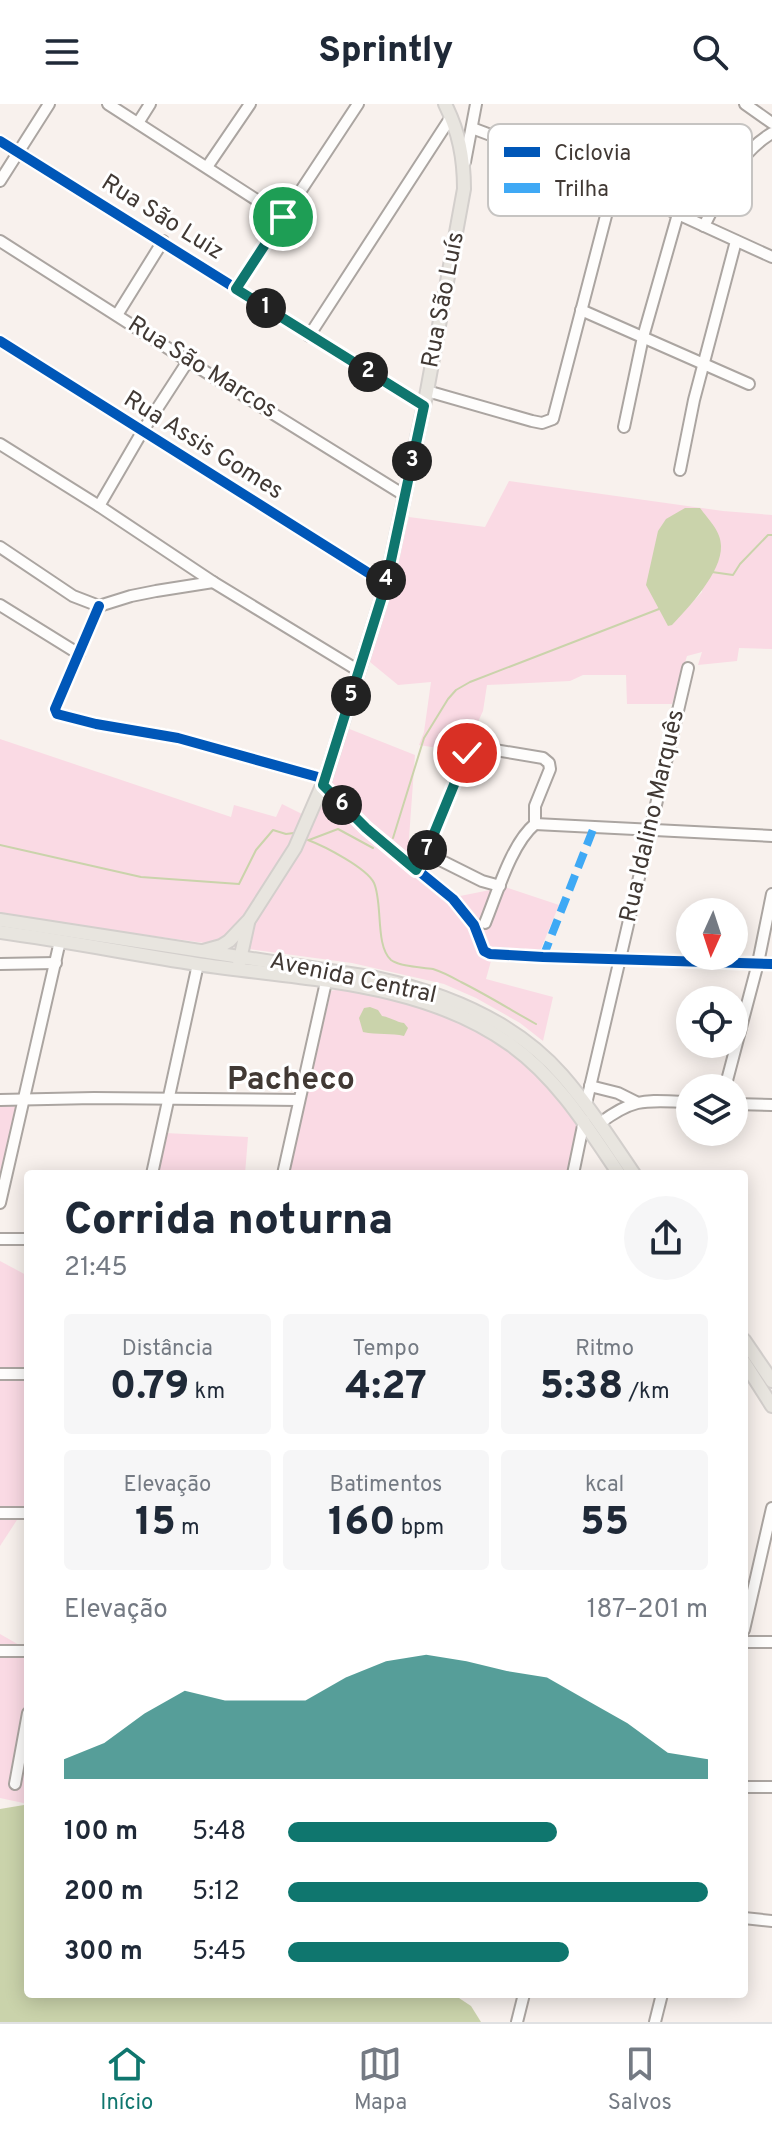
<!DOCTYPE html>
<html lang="pt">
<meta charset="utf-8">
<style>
body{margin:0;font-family:Overpass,sans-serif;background:#f6f6f7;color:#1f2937;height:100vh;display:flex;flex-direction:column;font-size:30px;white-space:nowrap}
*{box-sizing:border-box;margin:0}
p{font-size:26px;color:#747a83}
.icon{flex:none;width:44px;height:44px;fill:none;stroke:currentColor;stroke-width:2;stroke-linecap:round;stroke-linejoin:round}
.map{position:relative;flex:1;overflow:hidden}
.panel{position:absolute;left:24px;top:1066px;width:724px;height:828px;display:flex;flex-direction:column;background:#fff;border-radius:8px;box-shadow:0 4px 20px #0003}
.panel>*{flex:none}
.needle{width:52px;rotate:183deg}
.controls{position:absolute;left:676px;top:794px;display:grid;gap:16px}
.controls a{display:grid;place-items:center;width:72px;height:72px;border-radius:50%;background:#fff;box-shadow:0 4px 20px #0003;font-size:40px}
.pin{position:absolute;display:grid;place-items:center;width:68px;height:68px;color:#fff;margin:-34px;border:4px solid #fff;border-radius:50%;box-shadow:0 2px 8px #0007}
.km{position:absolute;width:40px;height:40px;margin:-20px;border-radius:50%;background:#222;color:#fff;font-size:22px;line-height:40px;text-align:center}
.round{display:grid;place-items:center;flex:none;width:84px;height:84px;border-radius:42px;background:#f6f6f7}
.head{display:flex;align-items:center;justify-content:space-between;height:136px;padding:0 40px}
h1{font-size:44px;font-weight:800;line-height:60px}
.stats{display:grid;grid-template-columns:repeat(3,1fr);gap:12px;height:136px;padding:8px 40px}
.stats div{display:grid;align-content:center;border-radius:8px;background:#f6f6f7;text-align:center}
.stats b{font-size:40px;font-weight:800}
.stats small{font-size:22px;font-weight:400}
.stats p{font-size:22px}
.chart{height:224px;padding:16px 40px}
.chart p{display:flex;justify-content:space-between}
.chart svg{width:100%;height:144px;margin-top:8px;fill:#0f766e;opacity:.7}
ul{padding:0 40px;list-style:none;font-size:26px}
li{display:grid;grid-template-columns:128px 96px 1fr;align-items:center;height:60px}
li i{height:20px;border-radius:10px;background:#0f766e}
header{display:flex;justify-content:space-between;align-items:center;height:104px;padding:0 40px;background:#fff;font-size:36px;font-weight:800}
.menu{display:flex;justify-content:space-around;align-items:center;height:112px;border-top:2px solid #e0e1e3;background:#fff;font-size:22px;color:#747a83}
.menu a{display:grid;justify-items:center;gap:4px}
.menu .selected{color:#0f766e}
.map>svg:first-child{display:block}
.green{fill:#fadae4;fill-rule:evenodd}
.water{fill:#cad3ab}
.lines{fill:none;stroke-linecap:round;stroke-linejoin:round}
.stream{stroke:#cad3ab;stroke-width:2}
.minor-casing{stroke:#aba5a1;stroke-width:14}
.major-casing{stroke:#d3cfcc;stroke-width:16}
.minor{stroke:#fefdfc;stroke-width:10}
.major{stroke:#e8e5df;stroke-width:12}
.quiet{stroke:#3fa9f5;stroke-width:8;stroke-dasharray:16 8;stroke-linecap:butt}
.cycleway-casing{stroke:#fff;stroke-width:15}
.cycleway{stroke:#0057b8;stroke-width:10}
.route-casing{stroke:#fff;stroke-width:16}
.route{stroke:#0f766e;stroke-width:10}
.labels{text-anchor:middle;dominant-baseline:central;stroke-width:6;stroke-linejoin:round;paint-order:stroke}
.street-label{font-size:24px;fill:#413934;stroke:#fff}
.district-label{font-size:32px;font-weight:bold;fill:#413934;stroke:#fff}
.key{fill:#fff;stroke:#c6c4c2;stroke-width:2}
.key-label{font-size:22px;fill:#413934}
</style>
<header><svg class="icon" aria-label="menu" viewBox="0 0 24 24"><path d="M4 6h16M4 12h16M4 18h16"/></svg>Sprintly<svg class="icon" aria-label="search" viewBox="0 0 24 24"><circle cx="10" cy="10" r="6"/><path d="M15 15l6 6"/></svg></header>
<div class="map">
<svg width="772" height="1918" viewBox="0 0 772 1918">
<rect width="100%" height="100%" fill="#f8f1ed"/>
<!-- green -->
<g class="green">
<path d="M509,377L723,407L772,411V545L739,544L737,557L698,561L702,548L687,552L672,600H627L626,571H583L570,577L487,581L483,607L477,620L457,641L444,645L419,641L424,628L431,578L398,581L370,558L409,413L485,423ZM685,404H700L702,488L672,520L668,522Z"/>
<polygon points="347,624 415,651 407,762 421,767 460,792 505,783 559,801 540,847 494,846 486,875 553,893 543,937 520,919 476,894 444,880 352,859 0,811 0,635 231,713 234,701 276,713 282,700 314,716 324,698"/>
<path d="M340,885C416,899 470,913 532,963C550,979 565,1001 579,1020L568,1070H289L331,887Z"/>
<polygon points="0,1000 16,1000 0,1079"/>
<polygon points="165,1029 248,1033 245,1070 157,1070"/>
<polygon points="0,1157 28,1172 28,1399 0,1442"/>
<polygon points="0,1530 28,1546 28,1700 0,1694"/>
</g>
<!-- water -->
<g class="water">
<path d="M685,404H700C708,415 721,427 721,442C722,468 689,503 672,521L668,522L646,481L658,427L666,415Z"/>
<path d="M370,903L378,906L382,912C390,913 396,918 404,919L408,924L404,932C392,929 377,931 363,928L359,914L364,904Z"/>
<polygon points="24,1701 28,1703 28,1890 453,1890 471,1902 481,1918 0,1918 0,1705"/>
</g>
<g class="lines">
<!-- stream -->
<g class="stream">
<polyline points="712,468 733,471 740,460 768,431 772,431"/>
<polyline points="393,734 424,634 448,595 456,586 470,578 659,505"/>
<path d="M308,736C324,742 367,764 374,779C383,799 375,842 391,856C401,863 421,863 433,865C443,868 452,873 461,878C487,891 511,906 536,920"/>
<polyline points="309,736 338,725 373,744"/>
<polyline points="0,741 141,773 239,780 256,746 273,726 286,730 294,729"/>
</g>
<defs>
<g id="minor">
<polyline points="108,0 283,113"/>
<polyline points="745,0 772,19"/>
<polyline points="138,19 150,0"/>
<polyline points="472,24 573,62 772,153"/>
<polyline points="0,37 424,302"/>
<polyline points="465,58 476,0"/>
<polyline points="207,63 250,0"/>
<polyline points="0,77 49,0"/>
<path d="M704,122C722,87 737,50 772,29"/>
<polyline points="0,137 188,257 404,391"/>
<polyline points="236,185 358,0"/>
<polyline points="581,206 749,280"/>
<polyline points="117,211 163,137"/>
<polyline points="309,232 451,13"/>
<polyline points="0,237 386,480"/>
<polyline points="427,287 532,317 542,319 553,315 614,81"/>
<polyline points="624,323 643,233 678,110"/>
<polyline points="0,340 99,402 213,478 359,567"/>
<polyline points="680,366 694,296 736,137"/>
<polyline points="99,402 142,328 188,257"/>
<polyline points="0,443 73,492 99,502 131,492 156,487 213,478"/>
<polyline points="0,501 79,550"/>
<polyline points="99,502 55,605 57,610 96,620 178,634 325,675"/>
<polyline points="323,681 366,724 453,795 474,821 484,847 490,850 543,853 772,860"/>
<polyline points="535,720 772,732"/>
<polyline points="426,749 482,777 500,782"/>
<path d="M416,766L426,749L471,642L543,654L549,659L550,665L535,702V720C511,740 497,790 485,819"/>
<polyline points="0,860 56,859"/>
<polyline points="590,982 618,989 636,998"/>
<polyline points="725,984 758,859 772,790"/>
<polyline points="0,996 94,994 299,996"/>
<polyline points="586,1000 688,564"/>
<polyline points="734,1000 772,1001"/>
<path d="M600,1019C636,992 647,997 690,998"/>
<polyline points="152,1070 198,860"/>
<polyline points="283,1070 326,878"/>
<polyline points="573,1070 584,1017"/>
<polyline points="0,1099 60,837"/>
<polyline points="0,1135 28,1135"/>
<polyline points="0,1270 28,1270"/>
<polyline points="0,1409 28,1409"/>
<polyline points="744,1526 772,1404"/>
<polyline points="744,1538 772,1538"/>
<polyline points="0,1547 28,1547"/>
<polyline points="15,1680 28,1609"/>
<polyline points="744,1683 772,1683"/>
<polyline points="744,1814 772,1817"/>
<polyline points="517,1918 524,1890"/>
<polyline points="655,1918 662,1890"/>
</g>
<g id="major">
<path d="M0,816L376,874C445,889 514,916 562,971C589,1002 611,1036 634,1070"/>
<path d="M0,828C66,837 132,850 197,860C303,876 421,876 511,941C557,974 588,1024 619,1070"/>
<path d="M203,847L221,842L229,837L249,816L295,744L325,675L386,480L427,287L464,85C464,54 459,28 445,0"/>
<polyline points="239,860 248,819"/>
<polyline points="744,1236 772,1277"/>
<polyline points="744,1258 772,1302"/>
</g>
</defs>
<!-- minor casing -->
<use href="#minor" class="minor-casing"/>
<!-- major casing -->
<use href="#major" class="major-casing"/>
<!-- minor -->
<use href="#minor" class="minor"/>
<!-- major -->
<use href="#major" class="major"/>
<!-- quiet -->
<polyline class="quiet" points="543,853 594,723"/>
<defs>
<g id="cycleway">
<polyline points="0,37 424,302"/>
<polyline points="0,237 386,480"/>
<polyline points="99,502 55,605 57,610 96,620 178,634 325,675"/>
<polyline points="323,681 366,724 453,795 474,821 484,847 490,850 543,853 772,860"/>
</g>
</defs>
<!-- cycleway casing -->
<use href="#cycleway" class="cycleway-casing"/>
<!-- cycleway -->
<use href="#cycleway" class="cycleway"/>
</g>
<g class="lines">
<defs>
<polyline id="route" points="283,113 236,185 424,302 386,480 323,681 366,724 416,766 426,749 467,649"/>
</defs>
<!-- route casing -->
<use href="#route" class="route-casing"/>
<!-- route -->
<use href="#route" class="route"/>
</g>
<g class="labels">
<!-- street labels -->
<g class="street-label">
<text transform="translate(162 114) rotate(32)">Rua São Luiz</text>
<text transform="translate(444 196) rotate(-79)">Rua São Luís</text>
<text transform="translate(202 264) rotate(32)">Rua São Marcos</text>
<text transform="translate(203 342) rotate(32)">Rua Assis Gomes</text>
<text transform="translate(653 712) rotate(-77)">Rua Idalino Marquês</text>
<text transform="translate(353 875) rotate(12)">Avenida Central</text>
</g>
<!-- district labels -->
<g class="district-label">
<text x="291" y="977">Pacheco</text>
</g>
</g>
<!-- legend -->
<rect x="488" y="20" width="264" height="92" rx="12" class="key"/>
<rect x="504" y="43" width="36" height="10" fill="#0057b8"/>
<rect x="504" y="79" width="36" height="10" fill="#3fa9f5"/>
<g class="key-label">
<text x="554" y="56">Ciclovia</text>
<text x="554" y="92">Trilha</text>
</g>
</svg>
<div class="controls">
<a><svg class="needle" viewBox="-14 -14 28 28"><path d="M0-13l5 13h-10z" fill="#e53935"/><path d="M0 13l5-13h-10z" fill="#747a83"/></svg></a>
<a><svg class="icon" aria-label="locate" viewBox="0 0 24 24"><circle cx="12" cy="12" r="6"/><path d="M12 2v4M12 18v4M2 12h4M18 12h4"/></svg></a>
<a><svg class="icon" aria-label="layers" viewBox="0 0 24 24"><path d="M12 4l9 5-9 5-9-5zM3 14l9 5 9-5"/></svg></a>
</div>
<div class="pin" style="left:283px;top:113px;background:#1e9e55"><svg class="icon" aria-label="arrive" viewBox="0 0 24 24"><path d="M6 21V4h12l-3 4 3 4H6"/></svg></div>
<div class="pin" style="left:467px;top:649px;background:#d93025"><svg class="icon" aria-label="check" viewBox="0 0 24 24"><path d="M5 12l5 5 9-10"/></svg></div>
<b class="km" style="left:266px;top:204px">1</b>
<b class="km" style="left:368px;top:268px">2</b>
<b class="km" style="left:412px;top:357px">3</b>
<b class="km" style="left:386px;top:476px">4</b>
<b class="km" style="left:351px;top:592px">5</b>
<b class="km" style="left:342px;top:701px">6</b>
<b class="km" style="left:427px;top:746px">7</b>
<section class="panel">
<div class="head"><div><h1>Corrida noturna</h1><p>21:45</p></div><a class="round"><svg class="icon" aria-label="share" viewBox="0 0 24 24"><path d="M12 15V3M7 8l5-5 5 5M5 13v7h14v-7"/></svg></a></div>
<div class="stats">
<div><p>Distância</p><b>0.79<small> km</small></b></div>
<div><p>Tempo</p><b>4:27</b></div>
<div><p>Ritmo</p><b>5:38<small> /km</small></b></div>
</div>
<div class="stats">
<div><p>Elevação</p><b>15<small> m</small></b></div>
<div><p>Batimentos</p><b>160<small> bpm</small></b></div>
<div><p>kcal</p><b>55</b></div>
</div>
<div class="chart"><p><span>Elevação</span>187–201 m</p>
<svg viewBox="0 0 160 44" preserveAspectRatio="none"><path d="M0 44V38L10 33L20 24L30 17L40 20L50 20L60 20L70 13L80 8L90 6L100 8L110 11L120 13L130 20L140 27L150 36L160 38V44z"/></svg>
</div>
<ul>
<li><b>100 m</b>5:48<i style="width:64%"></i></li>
<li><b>200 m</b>5:12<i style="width:100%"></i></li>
<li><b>300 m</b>5:45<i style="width:67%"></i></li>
</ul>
</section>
</div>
<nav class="menu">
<a class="selected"><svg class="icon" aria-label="home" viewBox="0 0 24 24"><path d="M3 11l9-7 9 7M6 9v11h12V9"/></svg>Início</a>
<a><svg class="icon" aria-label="map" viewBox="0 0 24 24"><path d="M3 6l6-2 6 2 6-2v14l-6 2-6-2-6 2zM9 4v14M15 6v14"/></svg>Mapa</a>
<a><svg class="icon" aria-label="saved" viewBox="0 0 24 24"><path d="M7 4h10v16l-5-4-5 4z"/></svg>Salvos</a>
</nav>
